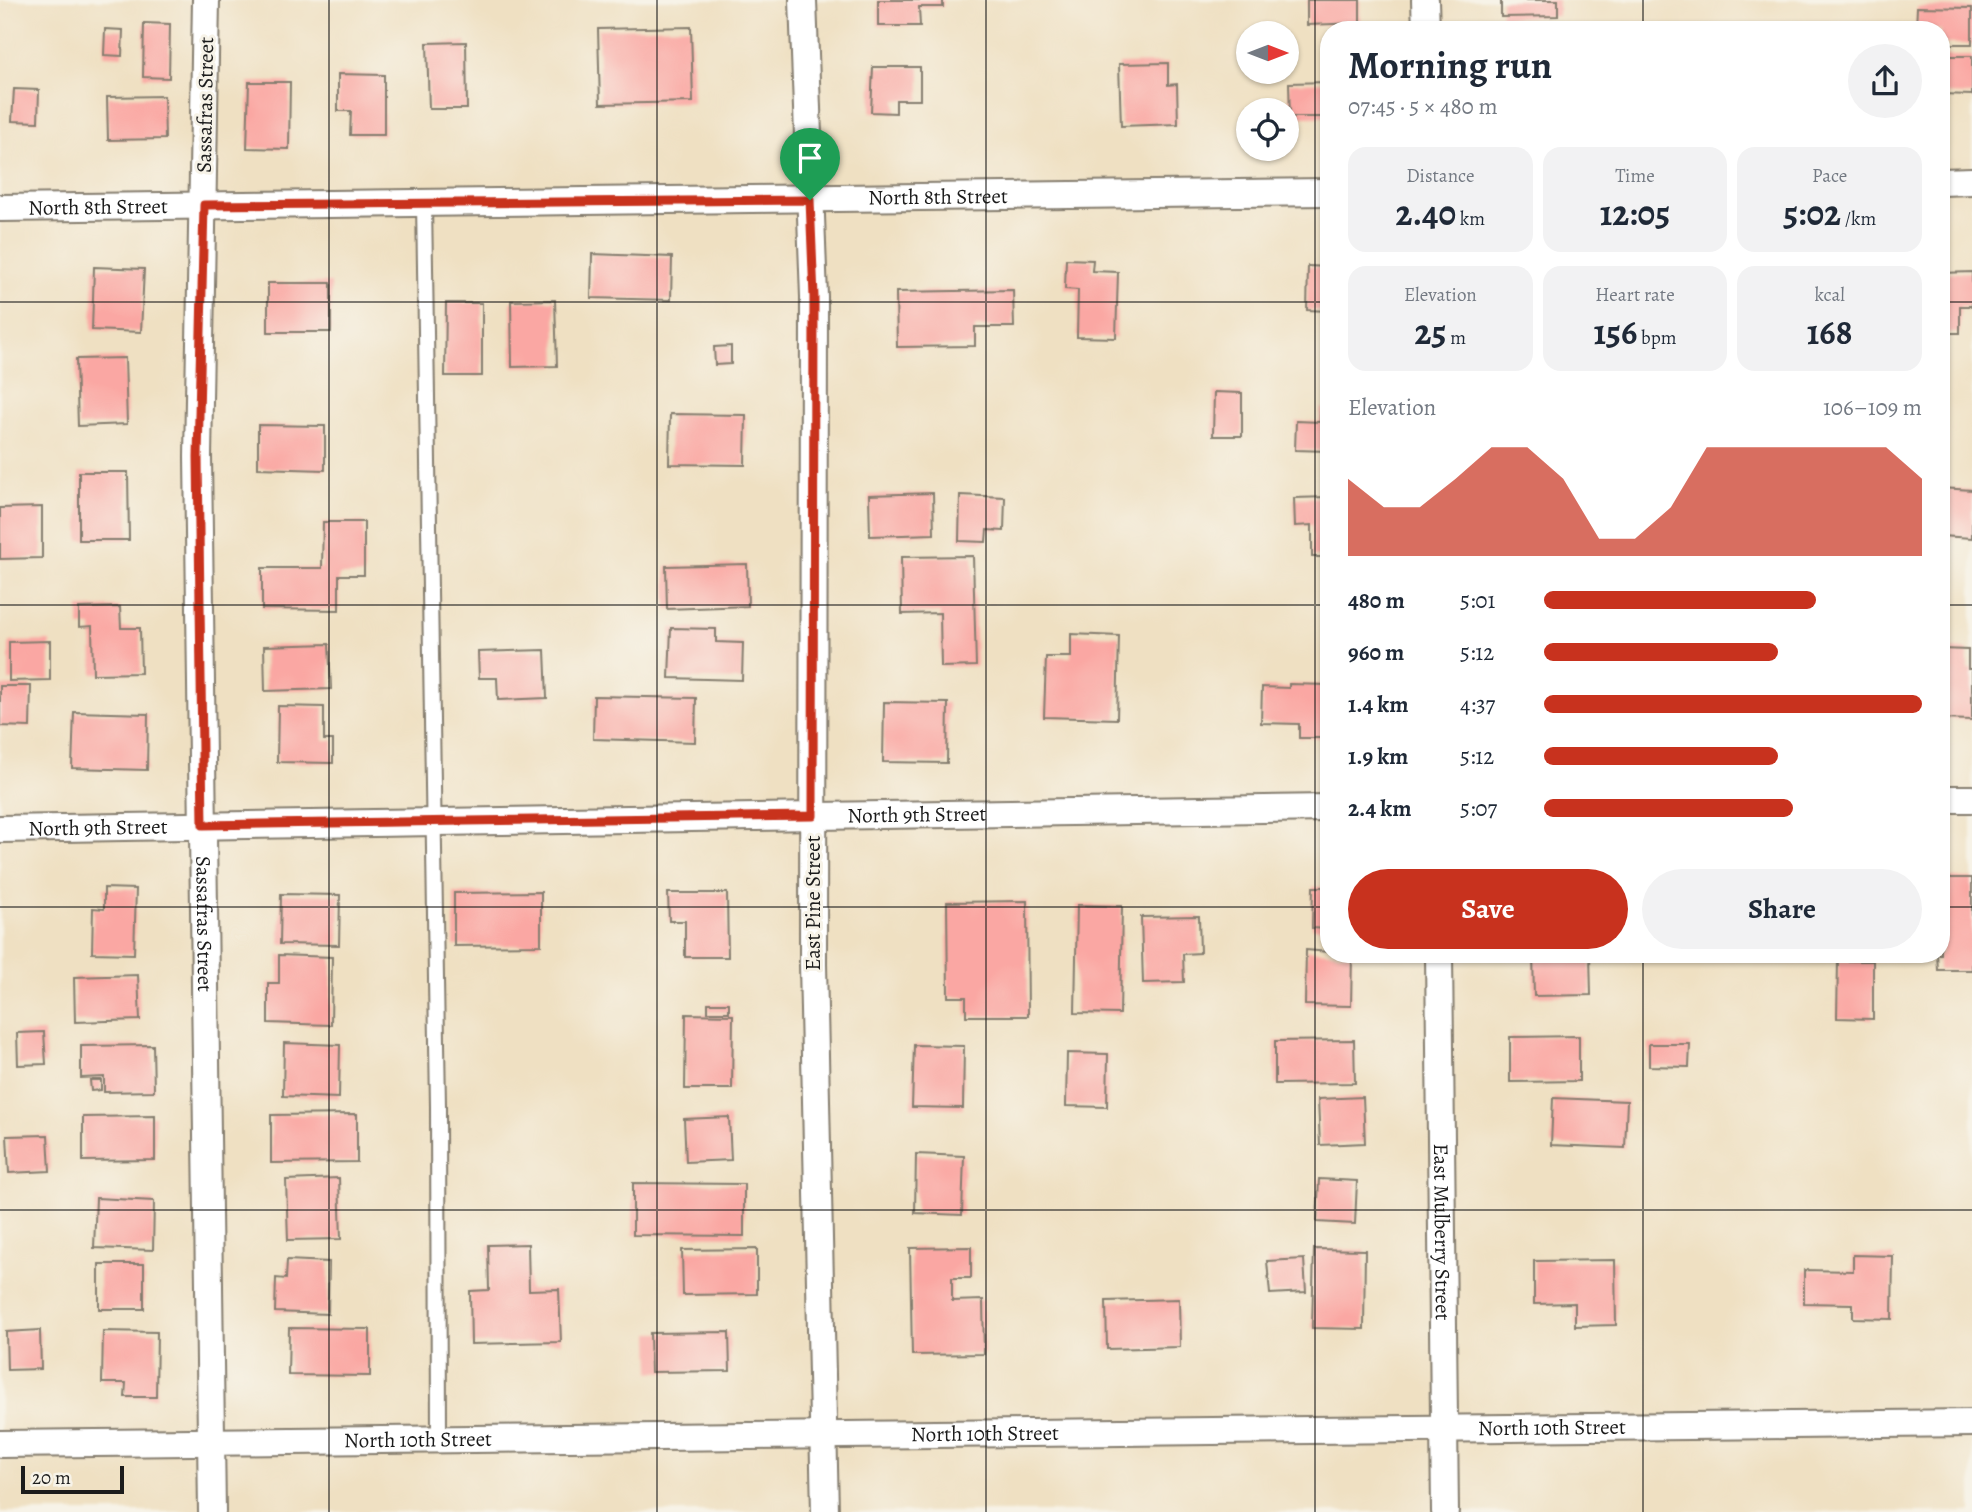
<!DOCTYPE html>
<meta charset="utf-8">
<style>
body{margin:0;font-family:Alegreya,serif;background:#f2f2f3;color:#1f2937;height:100vh;display:flex;flex-direction:column;font-size:26px;white-space:nowrap}
*{box-sizing:border-box;margin:0}
p{font-size:23px;color:#747a83}
.icon{flex:none;width:38px;height:38px;fill:none;stroke:currentColor;stroke-width:2;stroke-linecap:round;stroke-linejoin:round}
.map{position:relative;flex:1;overflow:hidden}
.side{position:absolute;left:1320px;top:21px;width:630px;height:942px;display:flex;flex-direction:column;background:#fff;border-radius:28px;box-shadow:0 2px 5px #0004}
.side>*{flex:none}
.needle{width:46px;rotate:90deg}
.fabs{position:absolute;left:1236px;top:21px;display:grid;gap:14px}
.fabs a{display:grid;place-items:center;width:63px;height:63px;border-radius:50%;background:#fff;box-shadow:0 2px 5px #0004;font-size:35px}
.scale{position:absolute;left:21px;bottom:18px;width:103px;box-sizing:border-box;padding-left:7px;border:4px solid #1c1c1c;border-top:0;font-size:19px;line-height:24px;white-space:nowrap;color:#1c1c1c;-webkit-text-stroke:5px #f7f3e8;paint-order:stroke}
.pin{position:absolute;display:grid;place-items:center;width:60px;height:60px;color:#fff;margin:-72px -30px;border-radius:50% 50% 50% 0;rotate:-45deg;box-shadow:0 0 7px #0007}
.pin .icon{rotate:45deg}
.round{display:grid;place-items:center;flex:none;width:74px;height:74px;border-radius:37px;background:#f2f2f3}
.headline{display:flex;align-items:center;justify-content:space-between;height:119px;padding:0 28px}
h1{font-size:38px;font-weight:700;line-height:52px}
.metrics{display:grid;grid-template-columns:repeat(3,1fr);gap:10px;height:119px;padding:7px 28px}
.metrics div{display:grid;align-content:center;border-radius:18px;background:#f2f2f3;text-align:center}
.metrics b{font-size:35px;font-weight:700}
.metrics small{font-size:19px;font-weight:400}
.metrics p{font-size:19px}
.chart{height:196px;padding:14px 28px}
.chart p{display:flex;justify-content:space-between}
.chart svg{width:100%;height:126px;margin-top:7px;fill:#c8321e;opacity:.7}
.action{display:flex;gap:14px;margin-top:auto;padding:14px 28px}
.action a{flex:1;height:80px;border-radius:42px;background:#c8321e;color:#fff;font-size:28px;font-weight:700;line-height:80px;text-align:center}
.action a+a{background:#f2f2f3;color:#1f2937}
ul{padding:0 28px;list-style:none;font-size:23px}
li{display:grid;grid-template-columns:112px 84px 1fr;align-items:center;height:52px}
li i{height:18px;border-radius:9px;background:#c8321e}
.map>svg:first-child{display:block}
.building{fill:#faa7a3}
.lines{fill:none;stroke-linecap:round;stroke-linejoin:round}
.service-casing{stroke:#867e6f;stroke-width:18}
.minor-casing{stroke:#867e6f;stroke-width:30}
.service{stroke:#fff;stroke-width:14}
.minor{stroke:#fff;stroke-width:26}
.route-casing{stroke:#fff;stroke-width:14}
.route{stroke:#c8321e;stroke-width:9}
.grid{fill:none;stroke:#1c1c1c;stroke-width:2;stroke-opacity:0.55}
.labels{text-anchor:middle;dominant-baseline:central;stroke-width:6;stroke-linejoin:round;paint-order:stroke}
.street-label{font-size:21px;fill:#1c1c1c;stroke:#f7f3e8}
</style>
<div class="map">
<svg width="1972" height="1512" viewBox="0 0 1972 1512">
<rect width="100%" height="100%" fill="#f7f3e8"/>
<filter id="ink" filterUnits="userSpaceOnUse"><feTurbulence type="fractalNoise" baseFrequency=".0143" numOctaves="2"/><feDisplacementMap in="SourceGraphic" scale="14" xChannelSelector="R" yChannelSelector="G"/><feConvolveMatrix kernelMatrix="1 2 1 2 8 2 1 2 1" color-interpolation-filters="sRGB"/></filter>
<filter id="wash" filterUnits="userSpaceOnUse"><feTurbulence type="fractalNoise" baseFrequency=".00686" numOctaves="4" result="noise"/><feDisplacementMap in="SourceGraphic" scale="28" xChannelSelector="R" yChannelSelector="G"/><feGaussianBlur stdDeviation="1.57" result="paint"/><feColorMatrix in="noise" values="0 0 0 0 0 0 0 0 0 0 0 0 0 0 0 0 0 1.4 0 .05"/><feComposite in="paint" operator="in"/></filter>
<g filter="url(#wash)">
<rect width="100%" height="100%" fill="#efe0c2"/>
<g id="blocks">
<!-- building -->
<g class="building">
<polygon points="878,0 943,0 943,7 919,7 920,26 878,26"/>
<polygon points="1307,0 1360,0 1360,23 1307,25"/>
<polygon points="1501,0 1558,0 1558,16 1501,17"/>
<polygon points="1917,7 1972,8 1972,44 1941,44 1941,30 1916,30"/>
<polygon points="144,23 170,24 169,78 143,77"/>
<polygon points="691,27 693,102 600,104 598,29"/>
<polygon points="105,29 123,30 122,56 104,55"/>
<polygon points="466,42 467,109 429,109 427,43"/>
<polygon points="1941,56 1972,56 1972,95 1941,94"/>
<polygon points="1168,63 1168,85 1177,84 1178,124 1121,126 1119,64"/>
<polygon points="873,67 920,67 920,100 896,100 896,113 871,112"/>
<polygon points="338,74 384,75 384,135 350,135 351,111 338,111"/>
<polygon points="249,82 290,82 289,149 247,148"/>
<polygon points="1328,82 1328,117 1290,117 1289,83"/>
<polygon points="14,89 39,90 38,122 12,121"/>
<polygon points="164,96 165,139 108,140 107,97"/>
<polygon points="592,254 672,257 671,300 591,298"/>
<polygon points="1066,259 1093,260 1092,271 1118,272 1116,338 1077,337 1078,290 1065,289"/>
<polygon points="1308,266 1328,267 1328,311 1307,310"/>
<polygon points="94,267 144,269 141,332 92,330"/>
<polygon points="1972,272 1972,306 1960,306 1960,333 1941,333 1941,273"/>
<rect x="268" y="283" width="63" height="49"/>
<polygon points="1013,290 1014,327 975,327 975,346 897,347 896,292"/>
<polygon points="555,300 557,366 512,367 511,301"/>
<polygon points="446,303 482,303 482,376 445,376"/>
<polygon points="731,346 731,364 715,365 714,347"/>
<polygon points="125,358 127,424 78,426 76,359"/>
<polygon points="1214,392 1242,393 1242,436 1213,436"/>
<polygon points="1321,408 1328,409 1328,451 1295,450 1296,421 1320,422"/>
<polygon points="670,414 746,415 745,465 669,464"/>
<polygon points="258,425 325,426 325,470 258,468"/>
<polygon points="79,472 128,472 129,540 79,540"/>
<polygon points="1941,488 1972,490 1972,538 1941,536"/>
<polygon points="933,493 934,534 870,536 869,495"/>
<polygon points="960,495 1005,497 1004,531 987,530 986,542 959,541"/>
<polygon points="1328,497 1328,557 1312,557 1312,525 1295,526 1294,498"/>
<polygon points="42,507 42,558 0,559 0,508"/>
<polygon points="323,522 364,522 364,575 339,575 339,610 262,609 262,568 322,568"/>
<polygon points="973,556 976,666 941,667 940,613 902,614 901,557"/>
<polygon points="747,564 748,606 667,609 666,566"/>
<polygon points="120,607 121,628 140,628 141,673 93,674 92,626 79,627 79,608"/>
<polygon points="671,628 716,629 716,642 743,643 742,680 669,678"/>
<polygon points="1071,634 1119,636 1117,719 1044,717 1046,657 1071,657"/>
<polygon points="50,641 50,680 9,681 9,642"/>
<polygon points="329,644 331,689 265,691 264,646"/>
<polygon points="1941,649 1968,650 1968,669 1972,669 1972,720 1941,719"/>
<polygon points="545,650 547,698 498,700 497,678 479,678 478,652"/>
<polygon points="1289,684 1328,685 1328,738 1299,738 1299,724 1261,723 1262,687 1289,688"/>
<polygon points="0,686 31,686 30,727 0,726"/>
<polygon points="594,696 696,698 695,742 593,739"/>
<polygon points="884,702 948,703 947,763 883,762"/>
<polygon points="278,706 324,707 324,740 333,740 333,763 277,762"/>
<polygon points="74,712 148,714 147,770 72,768"/>
<polygon points="1941,878 1972,878 1972,970 1938,970 1937,954 1941,954"/>
<polygon points="1313,887 1328,887 1328,929 1312,928"/>
<polygon points="104,888 136,889 134,954 92,953 93,908 104,909"/>
<polygon points="541,892 541,945 454,946 454,893"/>
<polygon points="668,893 727,893 728,957 685,957 685,921 669,921"/>
<polygon points="281,894 340,895 339,945 280,944"/>
<polygon points="1027,901 1028,1016 966,1016 966,997 948,997 947,902"/>
<polygon points="1077,905 1122,906 1120,1014 1075,1013"/>
<polygon points="1199,916 1200,953 1183,954 1184,982 1143,983 1141,917"/>
<polygon points="1306,950 1352,954 1351,1006 1305,1005"/>
<polygon points="1533,954 1590,954 1591,995 1534,996"/>
<polygon points="279,955 332,957 331,1025 268,1023 268,983 279,983"/>
<polygon points="1838,961 1873,961 1873,1019 1837,1018"/>
<polygon points="138,975 140,1020 75,1022 74,977"/>
<rect x="708" y="1003" width="21" height="9"/>
<polygon points="686,1014 733,1015 732,1089 685,1089"/>
<polygon points="44,1032 46,1064 18,1065 17,1033"/>
<polygon points="1579,1036 1579,1081 1510,1082 1510,1037"/>
<polygon points="1354,1040 1355,1083 1275,1084 1275,1041"/>
<polygon points="284,1043 340,1045 339,1098 283,1096"/>
<polygon points="1649,1044 1690,1044 1689,1067 1649,1066"/>
<polygon points="153,1045 154,1091 104,1092 104,1077 81,1078 81,1046"/>
<polygon points="914,1045 964,1046 963,1108 912,1107"/>
<polygon points="1067,1053 1108,1054 1107,1107 1066,1106"/>
<polygon points="90,1080 101,1080 101,1090 91,1091"/>
<polygon points="1363,1097 1365,1143 1320,1145 1318,1099"/>
<polygon points="1553,1098 1627,1101 1625,1148 1551,1145"/>
<polygon points="357,1114 357,1162 271,1163 271,1115"/>
<polygon points="155,1116 155,1160 83,1161 83,1117"/>
<polygon points="729,1117 731,1160 686,1162 684,1119"/>
<polygon points="48,1135 50,1171 9,1173 7,1136"/>
<polygon points="916,1154 964,1156 962,1215 915,1213"/>
<polygon points="339,1178 341,1239 288,1240 286,1180"/>
<polygon points="1319,1179 1357,1181 1355,1224 1317,1222"/>
<polygon points="633,1183 744,1184 744,1236 633,1235"/>
<polygon points="96,1198 154,1201 153,1250 94,1248"/>
<polygon points="528,1244 529,1290 559,1289 561,1342 471,1344 470,1291 489,1290 488,1245"/>
<polygon points="971,1247 971,1278 952,1278 952,1301 983,1300 984,1354 912,1355 910,1248"/>
<polygon points="757,1249 757,1294 683,1295 682,1250"/>
<polygon points="1314,1249 1365,1250 1364,1329 1312,1328"/>
<polygon points="1853,1255 1893,1256 1892,1319 1853,1318 1853,1304 1804,1303 1804,1270 1853,1271"/>
<polygon points="1304,1259 1306,1292 1270,1294 1267,1261"/>
<polygon points="287,1260 329,1262 328,1314 275,1312 276,1278 286,1279"/>
<polygon points="1615,1260 1616,1325 1575,1326 1575,1303 1534,1304 1534,1261"/>
<rect x="99" y="1264" width="45" height="45"/>
<polygon points="1179,1299 1180,1347 1107,1349 1106,1301"/>
<polygon points="289,1328 370,1329 370,1376 288,1375"/>
<polygon points="40,1330 41,1369 7,1370 6,1332"/>
<polygon points="103,1331 157,1332 156,1397 125,1397 126,1383 102,1383"/>
<polygon points="729,1332 730,1371 651,1372 650,1333"/>
</g>
</g>
</g>
<g filter="url(#ink)">
<use href="#blocks" fill-opacity="0" stroke="#867e6f" stroke-width="2"/>
<g class="lines">
<defs>
<polyline id="service" points="424,203 438,1107 439,1438"/>
<g id="minor">
<path id="s1" d="M206,0L198,457L212,1512"/>
<polyline points="803,0 814,297 813,964 825,1512"/>
<polyline points="1425,0 1426,30"/>
<polyline points="1941,182 1972,181"/>
<path id="s2" d="M0,208L1328,192"/>
<polyline points="1941,799 1972,799"/>
<path id="s3" d="M0,829L1328,808"/>
<path id="s4" d="M1439,954L1445,1512"/>
<path id="s5" d="M0,1444L1972,1423"/>
</g>
</defs>
<!-- service casing -->
<use href="#service" class="service-casing"/>
<!-- minor casing -->
<use href="#minor" class="minor-casing"/>
<!-- service -->
<use href="#service" class="service"/>
<!-- minor -->
<use href="#minor" class="minor"/>
</g>
</g>
<g class="lines" filter="url(#ink)">
<defs>
<polygon id="route" points="810,200 814,297 813,816 203,825 198,457 204,205"/>
</defs>
<!-- route casing -->
<use href="#route" class="route-casing"/>
<!-- route -->
<use href="#route" class="route"/>
</g>
<!-- grid -->
<path class="grid" d="M329,0V1512M657,0V1512M986,0V1512M1315,0V1512M1643,0V30M0,302H1328M1941,302H1972M0,605H1328M1941,605H1972M0,907H1328M1941,907H1972M1643,954V1512M0,1210H1972"/>
<g class="labels">
<!-- street labels -->
<g class="street-label">
<text transform="translate(205 105) rotate(-89)">Sassafras Street</text>
<text stroke="none"><textPath href="#s2" startOffset="938">North 8th Street</textPath></text>
<text stroke="none"><textPath href="#s2" startOffset="98">North 8th Street</textPath></text>
<text stroke="none"><textPath href="#s3" startOffset="917">North 9th Street</textPath></text>
<text stroke="none"><textPath href="#s3" startOffset="98">North 9th Street</textPath></text>
<text transform="translate(813 903) rotate(-90)">East Pine Street</text>
<text stroke="none"><textPath href="#s1" startOffset="924">Sassafras Street</textPath></text>
<text stroke="none"><textPath href="#s4" startOffset="278">East Mulberry Street</textPath></text>
<text stroke="none"><textPath href="#s5" startOffset="1552">North 10th Street</textPath></text>
<text stroke="none"><textPath href="#s5" startOffset="985">North 10th Street</textPath></text>
<text stroke="none"><textPath href="#s5" startOffset="418">North 10th Street</textPath></text>
</g>
</g>
</svg>
<div class="fabs">
<a><svg class="needle" viewBox="-14 -14 28 28"><path d="M0-13l5 13h-10z" fill="#e53935"/><path d="M0 13l5-13h-10z" fill="#747a83"/></svg></a>
<a><svg class="icon" aria-label="locate" viewBox="0 0 24 24"><circle cx="12" cy="12" r="6"/><path d="M12 2v4M12 18v4M2 12h4M18 12h4"/></svg></a>
</div>
<div class="scale">20 m</div>
<div class="pin" style="left:810px;top:200px;background:#1e9e55"><svg class="icon" aria-label="arrive" viewBox="0 0 24 24"><path d="M6 21V4h12l-3 4 3 4H6"/></svg></div>
<section class="side">
<div class="headline"><div><h1>Morning run</h1><p>07:45 · 5 × 480 m</p></div><a class="round"><svg class="icon" aria-label="share" viewBox="0 0 24 24"><path d="M12 15V3M7 8l5-5 5 5M5 13v7h14v-7"/></svg></a></div>
<div class="metrics">
<div><p>Distance</p><b>2.40<small> km</small></b></div>
<div><p>Time</p><b>12:05</b></div>
<div><p>Pace</p><b>5:02<small> /km</small></b></div>
</div>
<div class="metrics">
<div><p>Elevation</p><b>25<small> m</small></b></div>
<div><p>Heart rate</p><b>156<small> bpm</small></b></div>
<div><p>kcal</p><b>168</b></div>
</div>
<div class="chart"><p><span>Elevation</span>106–109 m</p>
<svg viewBox="0 0 160 44" preserveAspectRatio="none"><path d="M0 44V17L10 27L20 27L30 17L40 6L50 6L60 17L70 38L80 38L90 27L100 6L110 6L120 6L130 6L140 6L150 6L160 17V44z"/></svg>
</div>
<ul>
<li><b>480 m</b>5:01<i style="width:72%"></i></li>
<li><b>960 m</b>5:12<i style="width:62%"></i></li>
<li><b>1.4 km</b>4:37<i style="width:100%"></i></li>
<li><b>1.9 km</b>5:12<i style="width:62%"></i></li>
<li><b>2.4 km</b>5:07<i style="width:66%"></i></li>
</ul>
<div class="action"><a>Save</a><a>Share</a></div>
</section>
</div>
